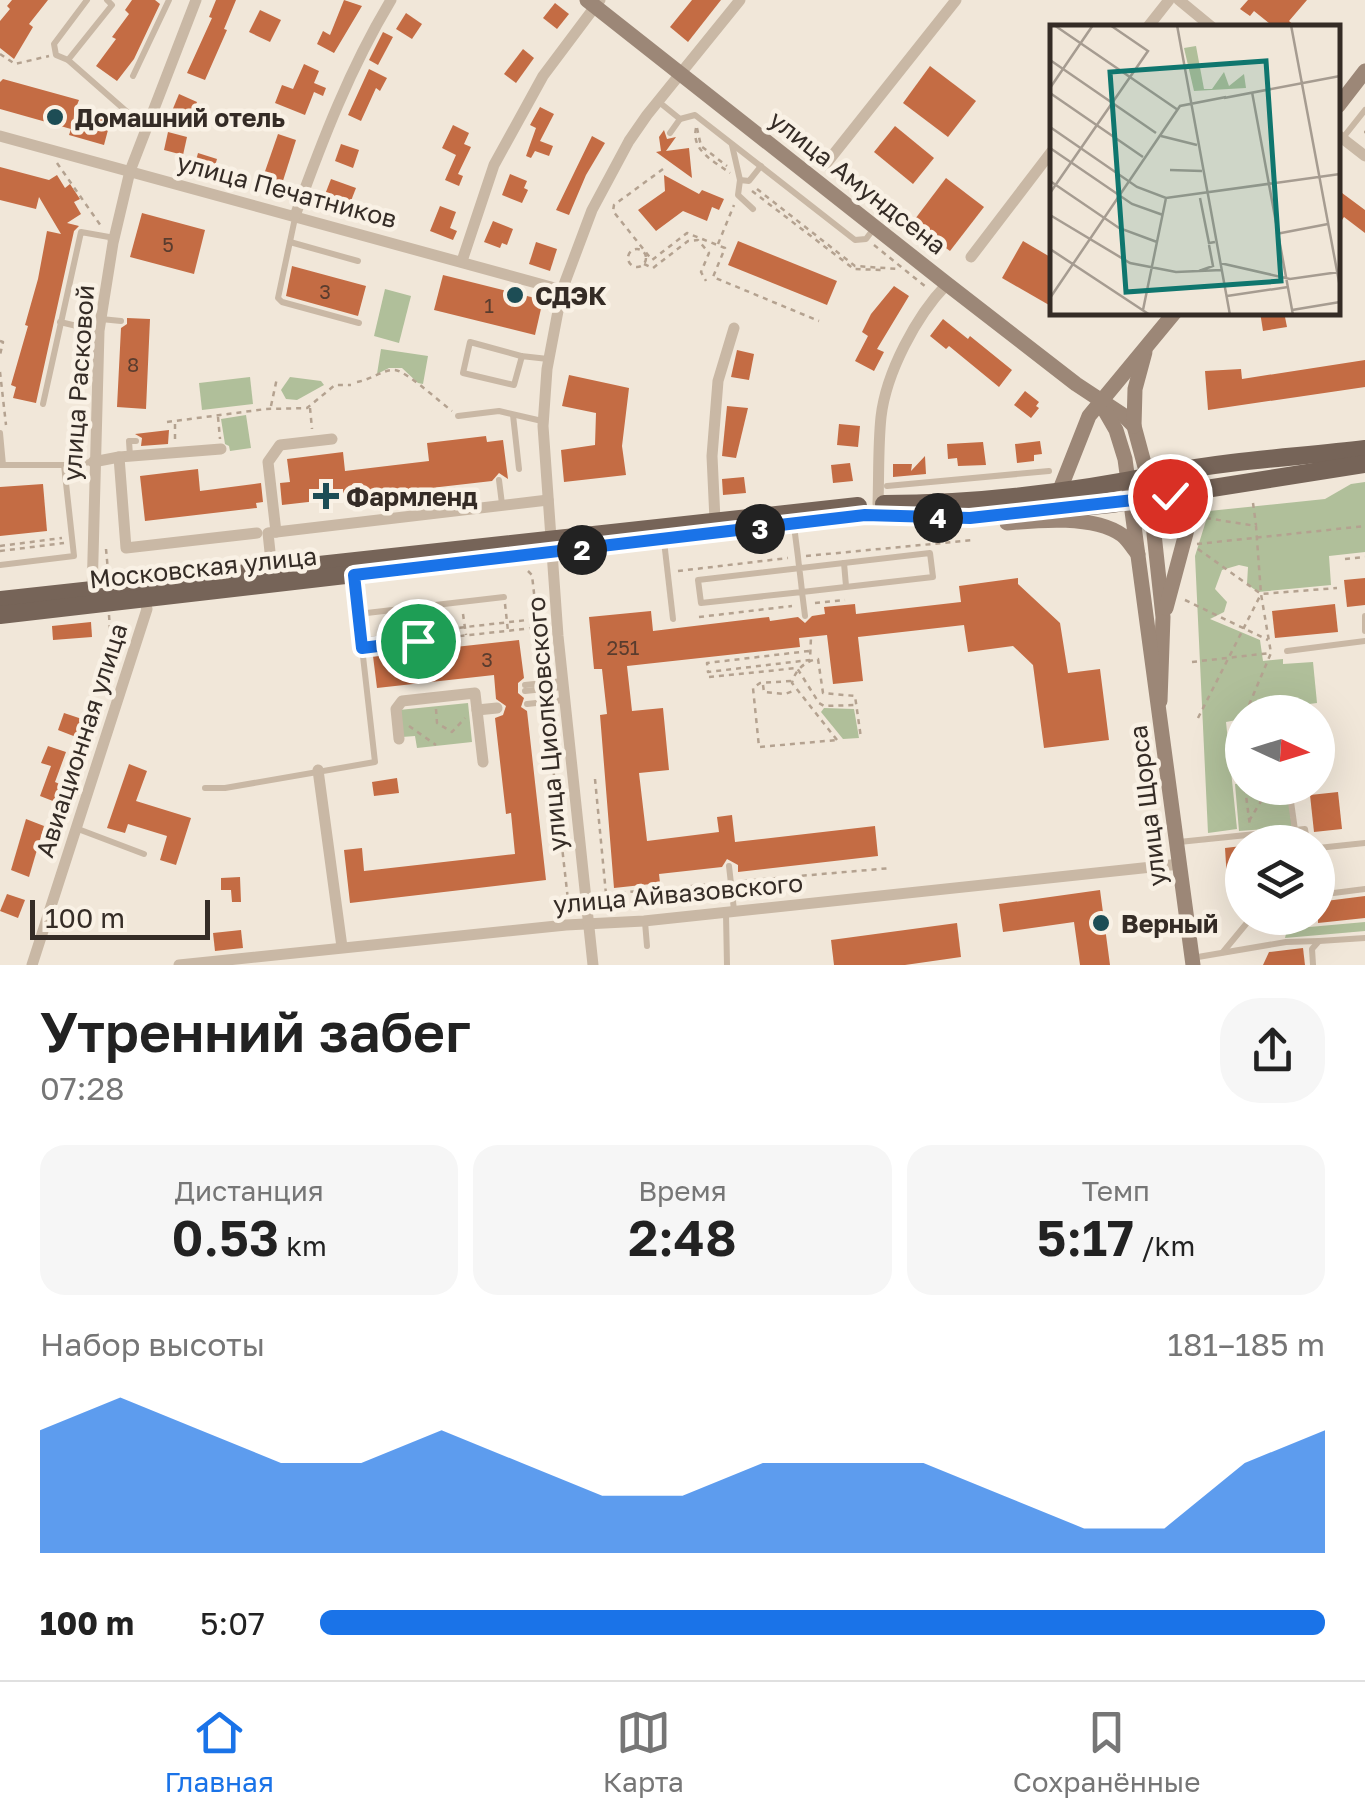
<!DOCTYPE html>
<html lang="ru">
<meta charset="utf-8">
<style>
body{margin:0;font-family:"Golos Text",sans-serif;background:#f6f6f6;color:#222;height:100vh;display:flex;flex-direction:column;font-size:38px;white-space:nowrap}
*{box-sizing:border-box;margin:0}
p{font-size:32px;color:#767676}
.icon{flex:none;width:55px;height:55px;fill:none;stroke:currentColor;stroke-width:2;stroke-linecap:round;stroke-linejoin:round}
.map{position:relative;height:965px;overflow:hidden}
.panel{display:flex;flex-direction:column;background:#fff;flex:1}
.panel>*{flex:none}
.needle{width:65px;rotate:94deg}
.controls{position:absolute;left:1225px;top:695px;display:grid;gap:20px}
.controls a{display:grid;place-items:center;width:110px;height:110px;border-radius:50%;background:#fff;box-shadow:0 10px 40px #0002;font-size:50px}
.scale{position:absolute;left:30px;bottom:25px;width:180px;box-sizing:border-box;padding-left:10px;border:5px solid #352c26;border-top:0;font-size:28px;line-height:35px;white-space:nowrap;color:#352c26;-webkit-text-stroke:8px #f9f1e5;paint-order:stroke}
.pin{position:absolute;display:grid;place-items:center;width:85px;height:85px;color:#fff;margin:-42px;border:5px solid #fff;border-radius:50%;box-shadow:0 2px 10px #0007}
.km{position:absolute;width:50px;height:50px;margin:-25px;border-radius:50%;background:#222;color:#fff;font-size:28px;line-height:50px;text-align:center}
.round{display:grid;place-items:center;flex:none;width:105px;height:105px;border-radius:40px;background:#f6f6f6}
.overview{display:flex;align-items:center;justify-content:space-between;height:170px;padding:0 40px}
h1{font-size:55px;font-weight:600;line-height:75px}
.metrics{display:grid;grid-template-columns:repeat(3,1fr);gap:15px;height:170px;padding:10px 40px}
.metrics div{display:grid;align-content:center;border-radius:25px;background:#f6f6f6;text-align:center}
.metrics b{font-size:50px;font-weight:600}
.metrics small{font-size:28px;font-weight:400}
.metrics p{font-size:28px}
.chart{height:280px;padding:20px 40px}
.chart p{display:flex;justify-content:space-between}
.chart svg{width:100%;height:180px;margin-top:10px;fill:#1a73e8;opacity:.7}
ul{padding:0 40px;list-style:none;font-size:32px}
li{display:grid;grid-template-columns:160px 120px 1fr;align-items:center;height:75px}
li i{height:25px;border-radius:12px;background:#1a73e8}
.menu{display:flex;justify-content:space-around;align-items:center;height:140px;border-top:2px solid #e0e0e0;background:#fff;font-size:28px;color:#767676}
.menu a{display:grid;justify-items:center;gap:5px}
.menu .selected{color:#1a73e8}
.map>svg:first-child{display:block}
.green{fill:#b0bf9a}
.building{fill:#c46c44}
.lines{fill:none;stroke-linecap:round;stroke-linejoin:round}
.path{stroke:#b4a290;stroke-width:2.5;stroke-dasharray:5 5;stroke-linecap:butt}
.lane{stroke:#c9b8a5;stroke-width:6}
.street{stroke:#c9b8a5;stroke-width:11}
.secondary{stroke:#9c8777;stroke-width:15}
.primary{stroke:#766458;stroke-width:18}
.route-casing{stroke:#fff;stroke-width:20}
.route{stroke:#1a73e8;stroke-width:12}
.poi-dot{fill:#1d4d55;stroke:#f9f1e5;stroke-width:4}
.labels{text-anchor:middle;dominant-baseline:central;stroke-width:9;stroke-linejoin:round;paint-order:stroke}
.number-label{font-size:20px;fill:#593c2e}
.poi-label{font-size:25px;font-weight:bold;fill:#352c26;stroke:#f9f1e5;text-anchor:start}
.street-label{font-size:25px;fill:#352c26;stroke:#f9f1e5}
.inset-road{fill:none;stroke:#a69c91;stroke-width:2.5}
.view{fill:#0f766e;fill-opacity:0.15;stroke:#0f766e;stroke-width:5}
.inset-edge{fill:none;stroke:#352c26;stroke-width:5}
</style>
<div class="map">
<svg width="1365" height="965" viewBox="0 0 1365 965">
<rect width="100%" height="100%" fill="#f1e7d9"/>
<!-- green -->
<g class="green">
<polygon points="385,289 411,296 399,343 374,336"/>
<polygon points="381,349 428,356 423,384 418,383 402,368 389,368 377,374"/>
<polygon points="250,377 253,404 202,410 199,383"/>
<polygon points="290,377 321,381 324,385 297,400 286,399 281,390"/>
<polygon points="246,415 251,448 230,451 229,446 225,444 221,419"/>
<polygon points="1365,482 1365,552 1329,556 1331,585 1258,592 1247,584 1248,567 1239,565 1222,570 1215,589 1227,602 1224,612 1210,619 1260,640 1263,661 1283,659 1283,664 1313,662 1317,703 1269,709 1269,712 1242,712 1242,719 1226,722 1237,829 1208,833 1195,556 1209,511 1325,499 1351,484"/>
<polygon points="468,703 472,742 417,748 415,736 402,737 399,710"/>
<polygon points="824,708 854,709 859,738 843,739 821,712"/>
<polygon points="1242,783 1242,788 1287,788 1292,827 1239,831 1235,784"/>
<polygon points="1365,922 1365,931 1285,938 1287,929"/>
</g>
<!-- building -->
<g class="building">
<polygon points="12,0 48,0 29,24 33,27 14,59 0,48 0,21 10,9 7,6"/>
<polygon points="132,0 155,0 160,4 134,59 117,81 96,66 116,39 112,37 129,14 125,10"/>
<polygon points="216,0 236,0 224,29 227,30 205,80 187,73 212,18 209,17"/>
<polygon points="344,0 362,6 334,53 317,44 323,31 330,35"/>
<polygon points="692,0 721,0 688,42 670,27"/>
<polygon points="1248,0 1307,0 1289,21 1297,28 1275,28 1254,11 1250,16 1240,9"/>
<polygon points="555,3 569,14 557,29 543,18"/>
<polygon points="260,10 281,20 270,42 249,32"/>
<polygon points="406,13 422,24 412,39 396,29"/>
<polygon points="383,32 393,37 378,65 369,60"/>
<polygon points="523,49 534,58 516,83 504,74"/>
<polygon points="304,64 319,71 314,83 326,88 323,96 314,92 305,115 275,103 282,85 293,89"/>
<polygon points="930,66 976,101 948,137 903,103"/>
<polygon points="369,69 387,78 380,91 376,88 361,121 348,115"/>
<polygon points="3,79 79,100 77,105 112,115 104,145 69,135 71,129 0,109 0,82"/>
<polygon points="179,94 197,102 190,119 172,111"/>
<polygon points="540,107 554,114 540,141 553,146 549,156 535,151 531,158 526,156 536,128 530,125"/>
<polygon points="453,125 469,133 464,144 471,147 458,174 463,176 459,186 445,180 456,155 442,148"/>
<polygon points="895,126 934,158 913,184 874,152"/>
<polygon points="664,130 667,139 676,137 666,151 689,148 692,178 656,152 661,151 659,137"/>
<polygon points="168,132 187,137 183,155 164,150"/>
<polygon points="278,134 296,140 281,187 262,180"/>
<polygon points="592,136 605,143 586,175 569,215 556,210"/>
<polygon points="341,144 359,150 353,168 335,161"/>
<polygon points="198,153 217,159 212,176 193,171"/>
<polygon points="0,167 49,180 57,175 65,188 70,184 80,199 74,202 81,214 67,223 79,226 74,231 36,403 13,398 16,387 11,385 28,326 25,325 38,279 47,231 61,234 39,197 36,209 0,200"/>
<polygon points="510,174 527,181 524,188 528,190 522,203 502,195"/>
<polygon points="664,175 699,194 702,190 724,199 719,210 712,207 707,221 683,211 656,231 638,210 665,191"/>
<polygon points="946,178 984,207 950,251 912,223"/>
<polygon points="331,179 356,188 349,206 324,197"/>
<polygon points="1338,190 1365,210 1365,233 1344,217 1338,226"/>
<polygon points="440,206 456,212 450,228 457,231 453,240 430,231"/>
<polygon points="142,213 205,230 194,274 130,257"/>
<polygon points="493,221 513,229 507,245 502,243 500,248 484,242"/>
<polygon points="738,241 837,281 827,305 728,265"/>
<polygon points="1023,241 1052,258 1052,299 1049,305 1002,278"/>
<polygon points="536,242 557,249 550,271 529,264"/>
<polygon points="292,266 366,286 358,316 286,296"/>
<polygon points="443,275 543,300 535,335 434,310"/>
<polygon points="894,286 909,296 877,349 884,352 874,371 855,361 868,336 862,332 871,314"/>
<polygon points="1260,312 1284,312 1287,327 1263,331"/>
<polygon points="127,318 150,319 146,409 117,407 121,328 127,324"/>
<polygon points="943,319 968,339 970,336 1012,370 999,387 949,346 946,349 930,336"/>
<polygon points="737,350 754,354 749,380 731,377"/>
<polygon points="1365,360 1365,387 1208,410 1205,371 1241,369 1242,379"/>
<polygon points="569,375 629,388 622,446 626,475 564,482 561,450 595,445 596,413 562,406"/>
<polygon points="1025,391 1039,402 1036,406 1039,408 1031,418 1014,405"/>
<polygon points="727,406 748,408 736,458 722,456"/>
<polygon points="839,424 860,426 858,447 837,445"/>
<polygon points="169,430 168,444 141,446 142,438 135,434"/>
<polygon points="486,436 487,442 503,440 508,479 499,473 492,481 282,505 280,483 290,482 287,459 343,452 345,471 429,461 427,443"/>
<polygon points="1040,441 1042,454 1034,455 1034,461 1017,463 1015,444"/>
<polygon points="983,442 986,465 958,466 957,458 948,459 947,444"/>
<polygon points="925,456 926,474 893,477 893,464 912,464 911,471"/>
<polygon points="850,463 853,481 833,483 831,465"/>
<polygon points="198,469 200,491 261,483 263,502 256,503 257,508 145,521 140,476"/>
<polygon points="744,477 746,493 723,495 722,479"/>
<polygon points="43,484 47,531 0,536 0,487"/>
<polygon points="1018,578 1018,584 1060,623 1068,673 1100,669 1109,740 1044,748 1033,665 1013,646 968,652 964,625 858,637 863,681 833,684 827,635 799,638 800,647 627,666 632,711 663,708 669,770 639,773 647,841 719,832 717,817 732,815 735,842 875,826 878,856 738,872 738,865 727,859 722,867 659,874 660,883 614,888 600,715 607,714 602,669 594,669 589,617 651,611 653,631 769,617 770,621 798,617 805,623 812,616 825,614 824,607 855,604 856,614 961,602 959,586"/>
<polygon points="1365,578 1365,605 1347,607 1344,580"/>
<polygon points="1335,604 1338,632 1275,638 1272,611"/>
<polygon points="91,622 92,637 53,640 52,626"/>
<polygon points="519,640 524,678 518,683 518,693 524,698 521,707 527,711 546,880 350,903 344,850 362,848 364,871 515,854 511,813 506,814 495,718 503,715 506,706 496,699 494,675 377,688 373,656"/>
<polygon points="64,713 82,719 76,737 58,730"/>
<polygon points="48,746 66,752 55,782 64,786 58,803 40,796 51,766 41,763"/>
<polygon points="129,764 147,771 136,801 191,818 176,865 160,860 167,836 128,824 125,833 107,828"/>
<polygon points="397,778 399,793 374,796 372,782"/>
<polygon points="1338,792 1342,829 1314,832 1310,795"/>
<polygon points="26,819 44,826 29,877 11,870"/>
<polygon points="1242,846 1242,877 1227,879 1225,848"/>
<polygon points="240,877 241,902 232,902 231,890 221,890 221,878"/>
<polygon points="1100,890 1110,965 1080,965 1074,922 1003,932 999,904"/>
<polygon points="7,894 25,900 18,918 0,911"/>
<polygon points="1365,896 1365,918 1318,923 1318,902"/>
<polygon points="957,923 961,957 905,965 834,965 831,940"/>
<polygon points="241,930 243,948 215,951 213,933"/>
<polygon points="1303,948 1305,965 1263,965 1269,952"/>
</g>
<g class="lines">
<!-- path -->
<g class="path">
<polyline points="0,54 15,64 49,56"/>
<path d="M696,128C691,151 714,161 730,173"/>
<polyline points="697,128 701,146 727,166"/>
<polyline points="1364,132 1365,132"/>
<polyline points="57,163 101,226"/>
<polyline points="663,169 614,205 613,211 652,260 687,233 725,248 713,277 819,321"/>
<polyline points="757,189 855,266 899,269"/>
<polyline points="752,191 854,269 881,270"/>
<polyline points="718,244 734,205"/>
<polyline points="874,245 926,287"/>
<circle cx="637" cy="258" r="9"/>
<polyline points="644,264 653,268 688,241 698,240 709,253 701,272 706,281"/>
<polyline points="0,341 3,342 0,355"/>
<polyline points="0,372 6,425"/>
<path d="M357,382C370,380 382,370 394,370C404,369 441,403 452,411"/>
<polyline points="271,406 277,378"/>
<polyline points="310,408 312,429"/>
<polyline points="218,417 220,439"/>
<polyline points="167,422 266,409 307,408 335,385 351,385"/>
<polyline points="175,439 175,422"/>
<polyline points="1253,503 1256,525"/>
<polyline points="1206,518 1256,526 1261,594 1271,653 1246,712"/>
<polyline points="1197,544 1365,526"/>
<polyline points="0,546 62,538"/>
<polyline points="106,549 108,571"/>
<polyline points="1198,549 1261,594 1337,588"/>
<polyline points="0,551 64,543"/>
<polyline points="806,556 974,540"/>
<polyline points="1345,559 1365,557"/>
<polyline points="528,571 532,575 543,675"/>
<polyline points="678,571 788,558"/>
<polyline points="1185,600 1268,640"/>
<polyline points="815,603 845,600"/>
<polyline points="505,604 508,631"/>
<polyline points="463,614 466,635"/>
<polyline points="109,615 110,630 125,638"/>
<polyline points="699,617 792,606"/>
<polyline points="416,619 418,641"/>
<polyline points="370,638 536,619"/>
<polyline points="370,646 533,628"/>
<polyline points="809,651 707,663 708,672 810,660 811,637"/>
<polyline points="1192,662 1270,653"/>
<polyline points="709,677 797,668 819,703 824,706 856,705"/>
<polyline points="791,681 760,683 753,688 759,747 837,740"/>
<polyline points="763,685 764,692 785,694 793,691"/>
<polyline points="436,709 437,723 452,732 465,718"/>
<polyline points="547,713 568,900"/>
<polyline points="1198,718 1260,596"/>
<polyline points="1242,721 1237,733 1242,771"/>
<polyline points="409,726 436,745"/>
<path d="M837,740L792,683C795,670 805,661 818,659L823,693L855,696L861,738"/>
<polyline points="595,779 606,894 724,883"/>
<polyline points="1245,788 1250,826"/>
<polyline points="1249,821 1269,788"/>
<polyline points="742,881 891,868"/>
</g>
<!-- lane -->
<g class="lane">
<polyline points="87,0 54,44 56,55 68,60 134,118 148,123"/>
<polyline points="68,60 112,5 107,0"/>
<polyline points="133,76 169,0"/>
<polyline points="659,102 680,119 695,115 855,240 866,239 875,227"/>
<polyline points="670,133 680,119"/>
<polyline points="1342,139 1365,110"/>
<polyline points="732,145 740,180 749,181 761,166"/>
<polyline points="740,180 738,195 753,209"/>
<polyline points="295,218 278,298 282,302 359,323"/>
<polyline points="290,242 358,261"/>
<polyline points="101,319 121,321"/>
<polyline points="60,322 98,331"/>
<polyline points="522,356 514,385 463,373 470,342 521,356 548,359"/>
<polyline points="43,404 81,232 109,237 112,242"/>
<polyline points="513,415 519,469"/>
<polyline points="458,416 499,411 542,421"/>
<polyline points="0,433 3,465"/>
<polyline points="130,456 129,441 136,441"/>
<polyline points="0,465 64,465"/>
<polyline points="499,480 502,504"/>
<polyline points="887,486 1049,471"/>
<path d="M794,526L798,557C799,568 801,580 802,592L701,603L698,580L930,553L933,577L802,592L805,616"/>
<polyline points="664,541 673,619"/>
<polyline points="844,563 846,586"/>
<polyline points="0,565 74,556 64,465 92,462"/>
<polyline points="358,614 504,597"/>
<polyline points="1365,616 1365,631"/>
<polyline points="1287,651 1365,641"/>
<polyline points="525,685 562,681"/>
<polyline points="525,691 563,687"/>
<polyline points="527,704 564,700"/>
<polyline points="205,788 225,788 375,762 354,577"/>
<polyline points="1289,788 1295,830 1305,829 1307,842"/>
<polyline points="78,829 144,854"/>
<polyline points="1179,842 1295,830 1296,842"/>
<polyline points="1318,848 1365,843"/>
<polyline points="729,866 734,910"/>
<polyline points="1318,895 1365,889"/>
<polyline points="726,914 727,965"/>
<polyline points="645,922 647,946"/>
<polyline points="1223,952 1251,918"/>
<polyline points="1192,958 1286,942 1319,941"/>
<polyline points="1313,965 1312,949 1319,941 1365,938"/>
</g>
<!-- street -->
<g class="street">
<polyline points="1179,0 1213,28"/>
<polyline points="1147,28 1169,0"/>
<polyline points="1338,135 1365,156"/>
<polyline points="0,136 562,290"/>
<polyline points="825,165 956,0"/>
<path d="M295,216C322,141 350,68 391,0"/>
<polyline points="971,257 1052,151"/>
<polyline points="462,261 494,165 543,76 600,0"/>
<polyline points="119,457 221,449"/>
<polyline points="93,462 119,457 126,548 257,533"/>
<path d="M878,504C879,476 878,446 881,417C886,373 916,316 947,284"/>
<polyline points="715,520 712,456 718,381 734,328"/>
<polyline points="276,532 268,462 280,445 332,439"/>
<polyline points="272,571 268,533 548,500"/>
<polyline points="92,595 99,331 113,243 130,171 196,0"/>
<polyline points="477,710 497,708"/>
<polyline points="399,739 396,709 402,701 475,693 483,762"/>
<polyline points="318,770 342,947"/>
<polyline points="32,965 147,609 142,594"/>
<polyline points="179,965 566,925 644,921 1180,864"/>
<polyline points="593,965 558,636 543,426 547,369 562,290 592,210 629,141 647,115 740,0"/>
</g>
<!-- secondary -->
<g class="secondary">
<polyline points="587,0 947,284 1076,384 1123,415 1134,426 1148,478 1163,617 1160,701"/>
<polyline points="1338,106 1365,71"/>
<polyline points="1101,404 1116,430 1125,459 1193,965"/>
<polyline points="1134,426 1135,389 1145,352"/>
<polyline points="1059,492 1089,416 1175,312"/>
<path d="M1007,523C1039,520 1094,515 1122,535C1128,539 1133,549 1138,554"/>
<polyline points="1166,608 1193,507 1205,491"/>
</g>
<!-- primary -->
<g class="primary">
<path d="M884,504C979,504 1074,492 1167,473C1231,460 1300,457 1365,449"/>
<polyline points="0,600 858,506"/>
<polyline points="0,615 865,515 969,518 1111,504 1365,464"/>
</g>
</g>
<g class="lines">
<defs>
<polyline id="route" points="418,641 362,648 354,575 865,515 970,518 1170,496"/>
</defs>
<!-- route casing -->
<use href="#route" class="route-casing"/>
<!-- route -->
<use href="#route" class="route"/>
</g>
<!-- markers -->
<g class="poi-dot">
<circle cx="55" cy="117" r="10"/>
<circle cx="515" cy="295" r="10"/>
<path d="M321 481h10v10h10v10h-10v10h-10v-10h-10v-10h10z"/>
<circle cx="1101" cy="923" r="10"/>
</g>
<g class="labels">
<!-- number labels -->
<g class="number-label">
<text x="168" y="244">5</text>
<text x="325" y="291">3</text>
<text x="489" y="305">1</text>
<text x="133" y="364">8</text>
<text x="623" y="647">251</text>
<text x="487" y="659">3</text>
</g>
<!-- poi labels -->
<g class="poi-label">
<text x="75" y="117">Домашний отель</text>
<text x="535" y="295">СДЭК</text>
<text x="346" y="496">Фармленд</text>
<text x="1121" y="923">Верный</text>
</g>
<!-- street labels -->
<g class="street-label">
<text transform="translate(858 182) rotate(38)">улица Амундсена</text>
<text transform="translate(287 190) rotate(15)">улица Печатников</text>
<text transform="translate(78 383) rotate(-86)">улица Расковой</text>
<text transform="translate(203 567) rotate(-6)">Московская улица</text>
<text transform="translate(546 724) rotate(-95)">улица Циолковского</text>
<text transform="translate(81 740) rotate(-72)">Авиационная улица</text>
<text transform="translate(1147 806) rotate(-97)">улица Щорса</text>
<text transform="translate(678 893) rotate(-5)">улица Айвазовского</text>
</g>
</g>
<!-- overview -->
<g transform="translate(1050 25)">
<rect width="290" height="290" fill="#f1e7d9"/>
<path d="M146,21L154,64H162L174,47L179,61L194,49L196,63L144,66L134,23Z" fill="#b0bf9a"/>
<path class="inset-road" d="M4,0L128,85M127,0L180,290M241,0L290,262M0,35L106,108M0,63L43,0M202,67L243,290M0,68L93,132M174,73L290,51M0,102L87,162L116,173L290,149M111,111L147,120M0,123L82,179L113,190M120,145L152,146M0,156L69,203L107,217M0,168L98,26L60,0M150,173L159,218L165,217M0,190L80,238L126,247L172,245M226,209L278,199M0,224L100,290M170,238L240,254L289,247M149,246L163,241L159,220M177,271L238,262M0,273L130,81L176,72M93,285L116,173M242,285L290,277"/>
<path class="view" d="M216,36L231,256L76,267L60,47Z"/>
<rect width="290" height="290" class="inset-edge"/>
</g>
</svg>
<div class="controls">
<a><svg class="needle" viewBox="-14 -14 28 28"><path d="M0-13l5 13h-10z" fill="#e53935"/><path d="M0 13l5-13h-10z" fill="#767676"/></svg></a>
<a><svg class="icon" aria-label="layers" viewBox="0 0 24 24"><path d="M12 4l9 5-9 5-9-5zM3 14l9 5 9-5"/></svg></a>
</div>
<div class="scale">100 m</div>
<div class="pin" style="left:418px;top:641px;background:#1e9e55"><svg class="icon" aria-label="arrive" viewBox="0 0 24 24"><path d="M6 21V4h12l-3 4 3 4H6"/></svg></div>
<div class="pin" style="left:1170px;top:496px;background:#d93025"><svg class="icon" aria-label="check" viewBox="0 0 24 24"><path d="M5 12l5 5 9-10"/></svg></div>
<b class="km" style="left:582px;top:550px">2</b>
<b class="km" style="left:760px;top:529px">3</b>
<b class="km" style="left:938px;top:518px">4</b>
</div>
<section class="panel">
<div class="overview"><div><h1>Утренний забег</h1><p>07:28</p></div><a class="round"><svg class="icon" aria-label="share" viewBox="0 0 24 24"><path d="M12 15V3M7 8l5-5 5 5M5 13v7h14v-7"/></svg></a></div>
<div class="metrics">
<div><p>Дистанция</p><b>0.53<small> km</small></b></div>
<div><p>Время</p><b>2:48</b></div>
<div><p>Темп</p><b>5:17<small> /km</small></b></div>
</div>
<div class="chart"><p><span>Набор высоты</span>181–185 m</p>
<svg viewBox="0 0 160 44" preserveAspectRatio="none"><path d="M0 44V14L10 6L20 14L30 22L40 22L50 14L60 22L70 30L80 30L90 22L100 22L110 22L120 30L130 38L140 38L150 22L160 14V44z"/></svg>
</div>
<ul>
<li><b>100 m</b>5:07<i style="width:100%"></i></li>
</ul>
</section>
<nav class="menu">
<a class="selected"><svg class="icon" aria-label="home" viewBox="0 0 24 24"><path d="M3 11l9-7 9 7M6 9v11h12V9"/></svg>Главная</a>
<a><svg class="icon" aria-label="map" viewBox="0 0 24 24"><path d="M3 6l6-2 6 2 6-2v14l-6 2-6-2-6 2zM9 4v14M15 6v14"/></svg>Карта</a>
<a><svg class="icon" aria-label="saved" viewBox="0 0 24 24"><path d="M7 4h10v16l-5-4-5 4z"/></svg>Сохранённые</a>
</nav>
